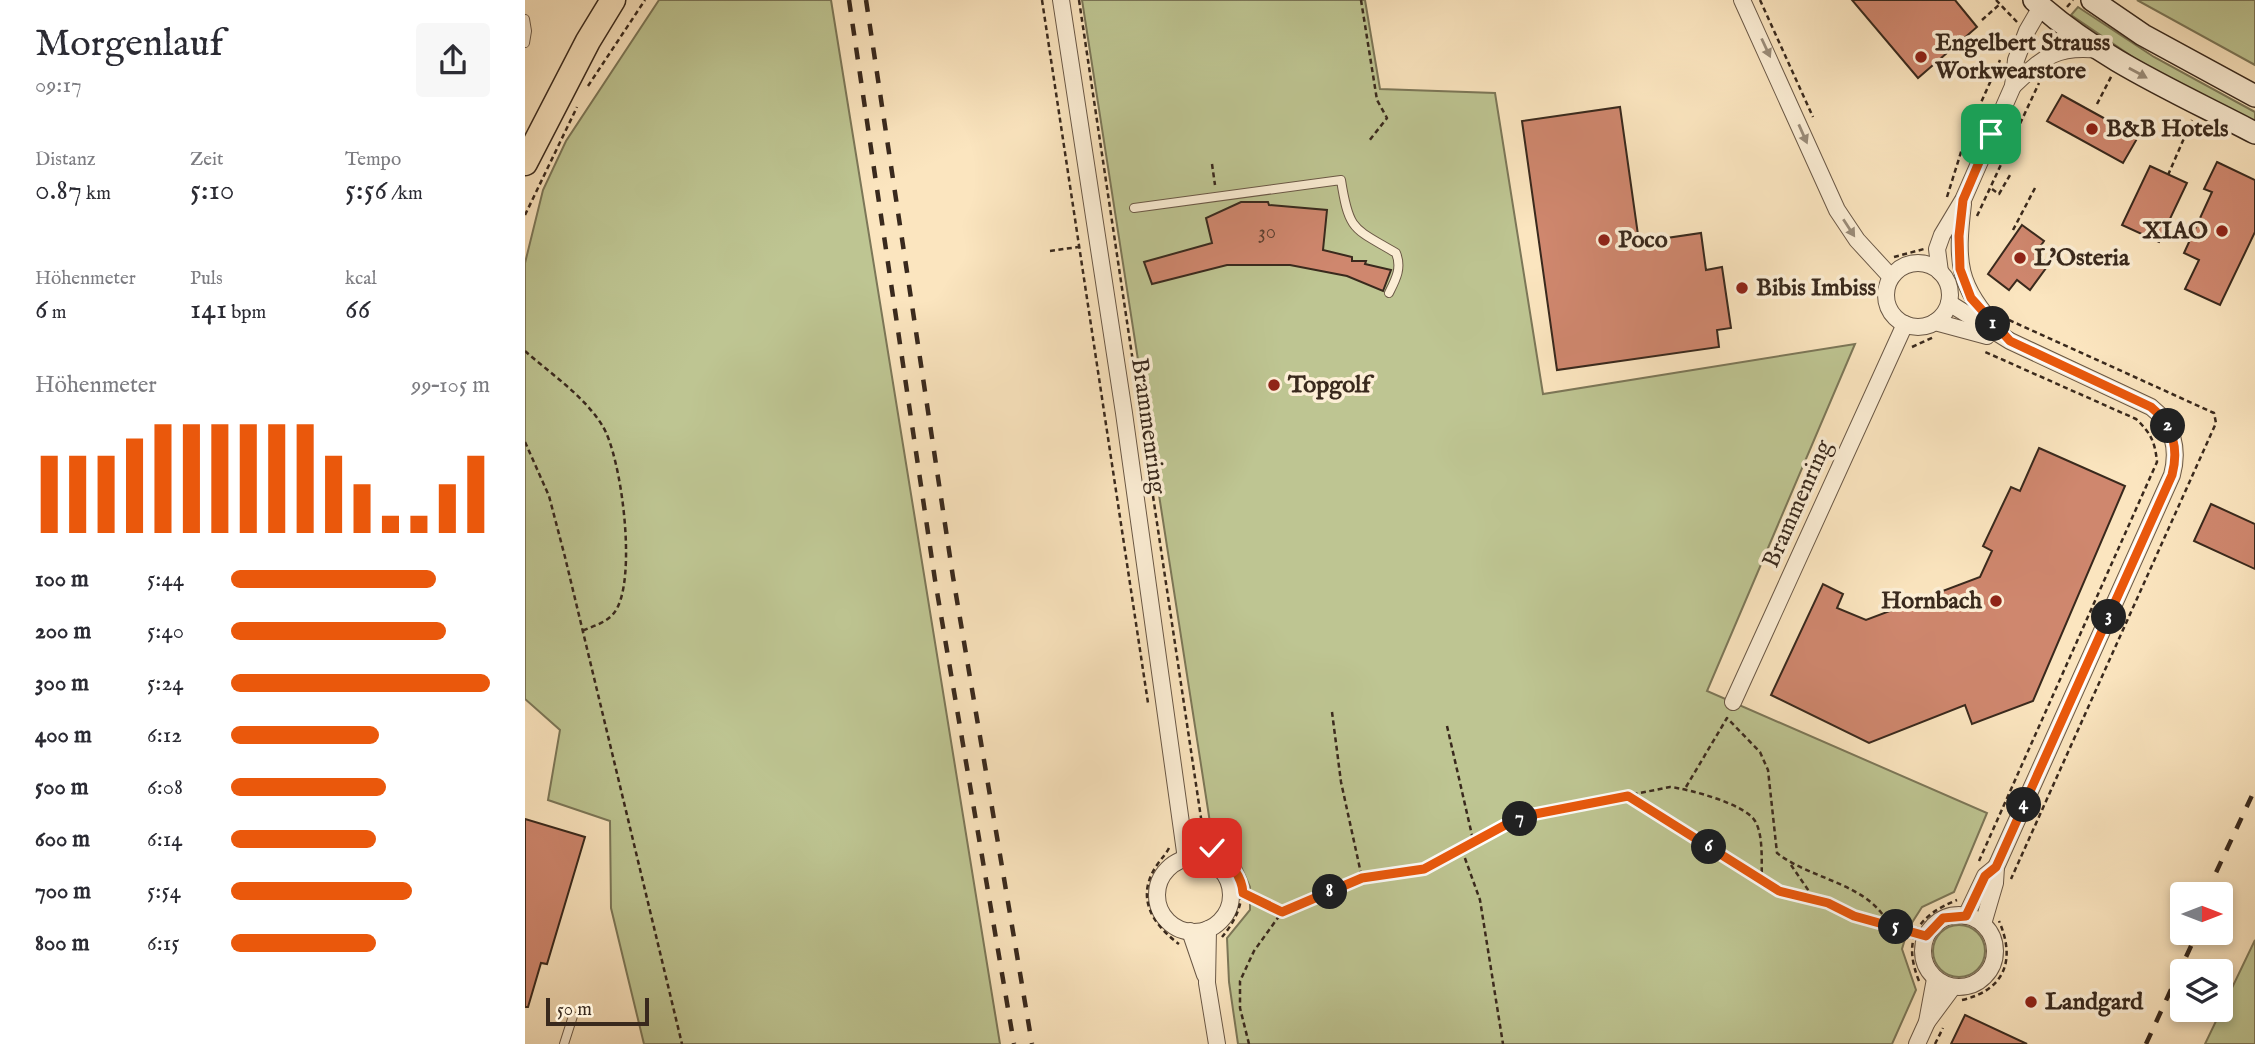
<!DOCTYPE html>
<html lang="de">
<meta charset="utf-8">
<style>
body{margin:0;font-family:"IM FELL English",serif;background:#f7f7f7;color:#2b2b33;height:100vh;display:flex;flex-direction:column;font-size:26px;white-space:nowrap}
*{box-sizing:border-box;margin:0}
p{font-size:23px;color:#7c7c81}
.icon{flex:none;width:38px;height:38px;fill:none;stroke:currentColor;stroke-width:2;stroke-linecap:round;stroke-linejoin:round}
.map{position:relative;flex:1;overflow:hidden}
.drawer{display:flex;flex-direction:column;background:#fff;width:525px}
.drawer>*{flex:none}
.needle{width:46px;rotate:90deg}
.tools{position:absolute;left:1645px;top:882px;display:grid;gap:14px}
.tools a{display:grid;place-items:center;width:63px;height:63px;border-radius:7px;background:#fff;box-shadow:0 4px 10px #0003;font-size:35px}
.scale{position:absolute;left:21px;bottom:18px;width:103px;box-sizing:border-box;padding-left:7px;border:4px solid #39291d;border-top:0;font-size:19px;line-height:24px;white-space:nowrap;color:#39291d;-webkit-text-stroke:5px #fceed5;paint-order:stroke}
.pin{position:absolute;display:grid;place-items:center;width:60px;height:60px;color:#fff;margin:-30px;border-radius:14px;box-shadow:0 4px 10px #0006}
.km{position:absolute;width:35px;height:35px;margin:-18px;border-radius:50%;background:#222;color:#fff;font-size:19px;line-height:35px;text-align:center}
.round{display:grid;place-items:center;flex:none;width:74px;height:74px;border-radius:7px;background:#f7f7f7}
.overview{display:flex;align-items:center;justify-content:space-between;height:119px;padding:0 35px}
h1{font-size:38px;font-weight:600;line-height:52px}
.stats{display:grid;grid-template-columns:repeat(3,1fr);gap:10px;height:119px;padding:7px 35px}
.stats div{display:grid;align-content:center}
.stats b{font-size:30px;font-weight:600}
.stats small{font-size:19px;font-weight:400}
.stats p{font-size:19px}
.chart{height:196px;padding:14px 35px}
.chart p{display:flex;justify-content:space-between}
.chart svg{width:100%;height:126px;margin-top:7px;stroke:#ea580c;stroke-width:6}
ul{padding:0 35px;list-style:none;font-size:23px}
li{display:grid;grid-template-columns:112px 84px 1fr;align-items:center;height:52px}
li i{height:18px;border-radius:9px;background:#ea580c}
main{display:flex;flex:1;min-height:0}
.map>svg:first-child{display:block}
.green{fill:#bec592;stroke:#7c7758;stroke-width:2}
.building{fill:#cf876e;stroke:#39291d;stroke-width:2}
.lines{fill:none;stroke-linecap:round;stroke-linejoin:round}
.service-casing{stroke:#6a5846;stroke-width:10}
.minor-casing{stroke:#6a5846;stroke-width:18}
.secondary-casing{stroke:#39291d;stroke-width:24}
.primary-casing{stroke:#39291d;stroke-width:27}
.path{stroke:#39291d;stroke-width:2.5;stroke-dasharray:5 3.5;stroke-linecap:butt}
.service{stroke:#fceed5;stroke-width:8}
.minor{stroke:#fceed5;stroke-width:16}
.secondary{stroke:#fceed5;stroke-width:21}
.primary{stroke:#fbe5bf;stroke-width:24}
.rail{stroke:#39291d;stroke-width:4.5;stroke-dasharray:12 12;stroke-linecap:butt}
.oneway{fill:#9a8c79}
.route-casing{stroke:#fff;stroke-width:14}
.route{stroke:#ea580c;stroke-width:9}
.poi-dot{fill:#8f2418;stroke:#fceed5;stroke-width:2.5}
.labels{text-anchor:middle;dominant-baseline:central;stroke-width:7;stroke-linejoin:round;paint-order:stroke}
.number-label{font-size:21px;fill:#5e4031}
.poi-label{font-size:24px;font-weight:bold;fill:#39291d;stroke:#fceed5;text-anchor:start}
.street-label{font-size:24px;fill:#39291d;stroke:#fceed5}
</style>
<main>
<section class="drawer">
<div class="overview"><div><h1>Morgenlauf</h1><p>09:17</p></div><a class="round"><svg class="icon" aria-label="share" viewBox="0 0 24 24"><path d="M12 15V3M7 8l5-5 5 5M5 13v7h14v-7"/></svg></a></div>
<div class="stats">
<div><p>Distanz</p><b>0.87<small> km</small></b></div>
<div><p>Zeit</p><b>5:10</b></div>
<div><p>Tempo</p><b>5:56<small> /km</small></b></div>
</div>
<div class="stats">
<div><p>Höhenmeter</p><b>6<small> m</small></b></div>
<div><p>Puls</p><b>141<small> bpm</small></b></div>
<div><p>kcal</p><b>66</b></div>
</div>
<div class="chart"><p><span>Höhenmeter</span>99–105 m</p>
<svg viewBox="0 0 160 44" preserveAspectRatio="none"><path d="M5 44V17M15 44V17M25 44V17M35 44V11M45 44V6M55 44V6M65 44V6M75 44V6M85 44V6M95 44V6M105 44V17M115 44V27M125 44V38M135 44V38M145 44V27M155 44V17"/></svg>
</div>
<ul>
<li><b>100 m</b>5:44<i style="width:79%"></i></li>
<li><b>200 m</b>5:40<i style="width:83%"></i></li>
<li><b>300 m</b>5:24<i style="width:100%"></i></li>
<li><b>400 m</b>6:12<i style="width:57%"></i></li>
<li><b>500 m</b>6:08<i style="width:60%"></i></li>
<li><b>600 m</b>6:14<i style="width:56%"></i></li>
<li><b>700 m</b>5:54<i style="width:70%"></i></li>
<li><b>800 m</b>6:15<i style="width:56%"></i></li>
</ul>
</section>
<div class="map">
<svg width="1730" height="1044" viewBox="0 0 1730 1044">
<rect width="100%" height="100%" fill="#fbe5bf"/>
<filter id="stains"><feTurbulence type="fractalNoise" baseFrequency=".00286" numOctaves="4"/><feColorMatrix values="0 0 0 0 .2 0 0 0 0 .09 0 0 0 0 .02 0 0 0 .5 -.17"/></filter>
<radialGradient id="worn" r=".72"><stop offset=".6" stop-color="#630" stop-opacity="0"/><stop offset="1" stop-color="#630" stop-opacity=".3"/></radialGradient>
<!-- green -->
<g class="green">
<polygon points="134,0 306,0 475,1044 119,1044 86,908 85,821 23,800 35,730 0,699 0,263 18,190 41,141"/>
<polygon points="557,0 840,0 855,89 970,93 1018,394 1330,344 1182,691 1462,813 1429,892 1397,907 1383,929 1377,949 1391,990 1367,1044 713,1044 704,982 702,938 725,910 725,887 713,860 688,842"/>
<polygon points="1612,0 1730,0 1730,65"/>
<polygon points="1553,7 1629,57 1730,112 1730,125 1618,64 1546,15"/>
<circle cx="1434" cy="951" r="26"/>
<polygon points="1730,940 1730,1044 1680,1044"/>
</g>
<!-- building -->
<g class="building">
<polygon points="1327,0 1430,0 1452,27 1393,78"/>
<polygon points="1537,95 1613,137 1598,163 1522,121"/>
<polygon points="1095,107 1114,242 1176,233 1181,270 1197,267 1206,328 1192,330 1194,347 1032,370 997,121"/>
<polygon points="1692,162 1730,180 1730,232 1695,305 1660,289 1674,260 1659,253 1687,192 1679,189"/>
<polygon points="1625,166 1662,183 1634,242 1597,225"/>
<polygon points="716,202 743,202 744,205 802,210 798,250 827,257 827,261 841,261 840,264 866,270 858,291 822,276 765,265 702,265 627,284 619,262 687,243 681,218"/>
<polygon points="1497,225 1519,241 1510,254 1524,264 1505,290 1492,280 1484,290 1463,274"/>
<polygon points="1514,448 1600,486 1508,701 1447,724 1440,705 1344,743 1246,695 1298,584 1318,594 1312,608 1341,620 1455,577 1467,551 1458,546 1486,487 1495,491"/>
<polygon points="1686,504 1730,524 1730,569 1669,541"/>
<polygon points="0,819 60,837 22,964 16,963 3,1007 0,1007"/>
<polygon points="1440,1015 1502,1044 1426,1044"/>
</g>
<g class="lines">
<defs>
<g id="service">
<polyline points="0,19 2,31 0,43"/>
<path d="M609,208L816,180C824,232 829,228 871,253C877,268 871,279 864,293"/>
<polyline points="39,1044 48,1016"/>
</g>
<g id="minor">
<polyline points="536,0 599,413 661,859"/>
<polyline points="1217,0 1312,210 1332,240 1366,277"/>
<path d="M1488,86C1518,58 1530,45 1574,50"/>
<path d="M1438,204C1431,262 1432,286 1473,329"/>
<circle cx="1393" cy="295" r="32"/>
<polyline points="1415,272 1412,249 1417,235 1438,200 1488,86 1491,60 1502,31 1516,7"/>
<path d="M1424,303L1485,341L1626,407C1648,424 1654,449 1647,475L1471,867L1470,883L1458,924"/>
<polyline points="1410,322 1462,336"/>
<polyline points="1208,702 1380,324"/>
<circle cx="669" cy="895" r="37"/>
<circle cx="1434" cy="951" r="36"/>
<polyline points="1441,916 1460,876 1471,867"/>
<polyline points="683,929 682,983 692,1044"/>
<polyline points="665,931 680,975"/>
<polyline points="1402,1022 1428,987"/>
<polyline points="1392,1044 1402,1022 1410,979"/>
</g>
<g id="secondary">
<path d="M1509,0C1573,59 1654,93 1730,133"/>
<polyline points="1567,0 1618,35 1730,96"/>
</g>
<polyline id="primary" points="0,163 63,41 88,0"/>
</defs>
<!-- service casing -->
<use href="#service" class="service-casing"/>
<!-- minor casing -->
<use href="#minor" class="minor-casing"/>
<!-- secondary casing -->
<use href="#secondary" class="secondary-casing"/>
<!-- primary casing -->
<use href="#primary" class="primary-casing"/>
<!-- path -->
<g class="path">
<polyline points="517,0 623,703"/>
<path d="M554,0L679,838C685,846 692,851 700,858C726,883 718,912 697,937"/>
<polyline points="836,0 852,100 862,118 844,141"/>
<polyline points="1235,0 1288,117"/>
<polyline points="1471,0 1492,22"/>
<polyline points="1542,7 1548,0"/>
<polyline points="1457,20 1475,4"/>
<polyline points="1516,40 1523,32"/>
<polyline points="63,86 120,0"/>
<polyline points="1572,104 1587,75"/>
<polyline points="687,164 690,185"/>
<polyline points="1643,175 1667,120"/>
<polyline points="1467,189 1474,194 1485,175"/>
<polyline points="1422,197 1441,136 1475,60"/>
<polyline points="0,215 52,107"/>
<polyline points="1452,216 1514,83"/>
<polyline points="1488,230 1510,188"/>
<polyline points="525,251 553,247"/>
<polyline points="1369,257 1399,249"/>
<polyline points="1484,320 1689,413 1691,423 1486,879"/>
<polyline points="1387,347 1409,337"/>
<path d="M0,351C26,374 58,395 77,425C97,456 113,583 89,613C81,623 68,626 57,631"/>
<polyline points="0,442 24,496 40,557 157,1044"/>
<polyline points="807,712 816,782 837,878"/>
<polyline points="922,726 949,844"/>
<path d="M1161,787L1202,718L1235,752L1243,770L1252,853C1286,880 1344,883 1364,925"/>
<polyline points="1103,796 1254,891 1302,903 1329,917 1401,936"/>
<path d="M644,848C641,854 636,859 632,865C610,897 627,924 654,944"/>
<polyline points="937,850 955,900 978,1044"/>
<path d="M1454,861L1632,462C1630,442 1626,433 1611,419L1458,351"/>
<polyline points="1266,865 1290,900"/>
<polyline points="718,893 756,911"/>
<path d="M1394,981C1377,939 1392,916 1432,900"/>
<path d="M1437,1000C1480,990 1491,960 1474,921"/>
<path d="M724,1044L715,1008V981L729,951L757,912L837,878L899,869L982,824L1010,814L1145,787C1164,789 1220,804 1230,821C1239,836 1236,864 1237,881"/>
<polyline points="1410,1044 1418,1028"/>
</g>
<!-- service -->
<use href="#service" class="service"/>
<!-- minor -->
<use href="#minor" class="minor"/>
<!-- secondary -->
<use href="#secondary" class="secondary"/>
<!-- primary -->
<use href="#primary" class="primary"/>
<!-- rail -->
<g class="rail">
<polyline points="324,0 410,580 489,1044"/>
<polyline points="341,0 428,577 507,1044"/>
<polyline points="1681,894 1730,789"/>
<polyline points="1621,1044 1672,933"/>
</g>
</g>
<!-- one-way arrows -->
<defs><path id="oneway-solid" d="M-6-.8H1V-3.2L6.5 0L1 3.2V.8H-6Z" transform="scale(1.75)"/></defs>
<g class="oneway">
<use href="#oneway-solid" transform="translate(1241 48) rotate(65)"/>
<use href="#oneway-solid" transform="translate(1613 73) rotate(29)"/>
<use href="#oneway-solid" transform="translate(1278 134) rotate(66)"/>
<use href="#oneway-solid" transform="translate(1324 228) rotate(57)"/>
</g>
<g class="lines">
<defs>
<path id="route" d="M687,848C702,859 717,874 718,893L757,912L837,878L899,869L982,824L1010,814L1103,796L1254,891L1303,903L1329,916L1401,936L1418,918L1441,916L1460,876L1471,867L1647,475C1654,449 1648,425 1626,407L1485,341L1446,298L1435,269L1434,236L1438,200L1466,134"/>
</defs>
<!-- route casing -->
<use href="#route" class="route-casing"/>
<!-- route -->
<use href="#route" class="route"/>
</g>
<!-- markers -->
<g class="poi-dot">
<circle cx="1396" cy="57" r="7"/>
<circle cx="1567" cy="129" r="7"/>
<circle cx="1697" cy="231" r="7"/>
<circle cx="1079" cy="240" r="7"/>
<circle cx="1495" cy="258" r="7"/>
<circle cx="1217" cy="288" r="7"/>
<circle cx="749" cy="385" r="7"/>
<circle cx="1471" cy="601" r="7"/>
<circle cx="1506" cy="1002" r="7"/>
</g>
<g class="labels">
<!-- number labels -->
<g class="number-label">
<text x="742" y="232">30</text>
</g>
<!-- poi labels -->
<g class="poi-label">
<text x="1410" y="43">Engelbert Strauss<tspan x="1410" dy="28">Workwearstore</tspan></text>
<text x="1581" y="129">B&amp;B Hotels</text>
<text x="1683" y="231" text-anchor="end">XIAO</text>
<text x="1093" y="240">Poco</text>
<text x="1509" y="258">L'Osteria</text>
<text x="1231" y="288">Bibis Imbiss</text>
<text x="763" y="385">Topgolf</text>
<text x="1457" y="601" text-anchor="end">Hornbach</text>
<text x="1520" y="1002">Landgard</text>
</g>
<!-- street labels -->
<g class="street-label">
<text transform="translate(623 426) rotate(82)">Brammenring</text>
<text transform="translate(1273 504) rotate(-66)">Brammenring</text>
</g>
</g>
<rect width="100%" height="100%" filter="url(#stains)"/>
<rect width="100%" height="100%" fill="url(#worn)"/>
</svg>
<div class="tools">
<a><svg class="needle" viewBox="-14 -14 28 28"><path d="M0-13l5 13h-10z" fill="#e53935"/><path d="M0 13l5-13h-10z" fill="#7c7c81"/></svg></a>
<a><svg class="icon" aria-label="layers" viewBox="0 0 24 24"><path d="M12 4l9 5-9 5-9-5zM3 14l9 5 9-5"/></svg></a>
</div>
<div class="scale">50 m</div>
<div class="pin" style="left:1466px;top:134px;background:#1e9e55"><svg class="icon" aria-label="arrive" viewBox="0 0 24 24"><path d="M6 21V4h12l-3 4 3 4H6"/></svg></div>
<div class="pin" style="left:687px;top:848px;background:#d93025"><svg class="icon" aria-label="check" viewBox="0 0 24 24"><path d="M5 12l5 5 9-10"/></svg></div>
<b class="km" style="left:1468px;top:324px">1</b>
<b class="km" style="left:1643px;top:426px">2</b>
<b class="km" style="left:1584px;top:617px">3</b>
<b class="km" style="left:1499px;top:805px">4</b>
<b class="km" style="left:1371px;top:927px">5</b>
<b class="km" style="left:1184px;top:847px">6</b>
<b class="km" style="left:995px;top:819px">7</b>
<b class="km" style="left:805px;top:892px">8</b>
</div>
</main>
